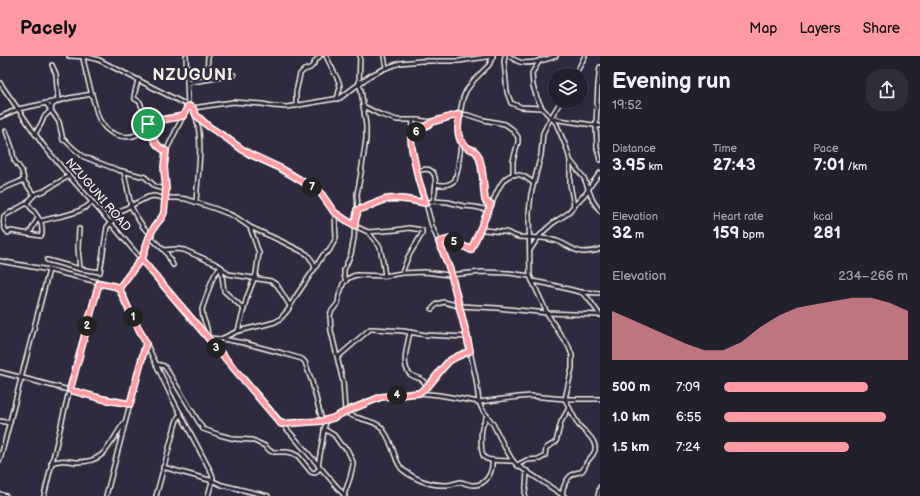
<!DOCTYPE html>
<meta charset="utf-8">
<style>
body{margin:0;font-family:"Balsamiq Sans",sans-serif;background:#2f2d3a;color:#f1f3f6;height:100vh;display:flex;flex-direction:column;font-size:15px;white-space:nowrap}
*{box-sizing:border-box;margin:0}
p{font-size:13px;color:#a3a3aa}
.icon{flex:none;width:22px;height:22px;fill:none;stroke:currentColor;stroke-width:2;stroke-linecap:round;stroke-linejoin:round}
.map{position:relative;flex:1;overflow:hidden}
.side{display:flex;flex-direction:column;background:#23202e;width:320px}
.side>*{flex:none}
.controls{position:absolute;left:548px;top:12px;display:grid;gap:8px}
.controls a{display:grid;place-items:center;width:40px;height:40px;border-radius:50%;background:#23202e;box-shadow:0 2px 6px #0003,0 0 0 1px #403e4a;font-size:20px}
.pin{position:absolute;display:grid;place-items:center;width:34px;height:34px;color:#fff;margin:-17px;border:2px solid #fff;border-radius:50%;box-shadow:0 1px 4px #0007}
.km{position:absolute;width:20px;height:20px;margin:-10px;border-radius:50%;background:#222;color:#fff;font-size:11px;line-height:20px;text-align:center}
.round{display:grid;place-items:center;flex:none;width:42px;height:42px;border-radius:16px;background:#2f2d3a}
.overview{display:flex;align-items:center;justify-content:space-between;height:68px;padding:0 12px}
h1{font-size:22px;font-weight:800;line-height:30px}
.figures{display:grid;grid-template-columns:repeat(3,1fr);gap:6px;height:68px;padding:4px 12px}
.figures div{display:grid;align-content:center}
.figures b{font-size:17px;font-weight:800}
.figures small{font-size:11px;font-weight:400}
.figures p{font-size:11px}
.chart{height:112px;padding:8px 12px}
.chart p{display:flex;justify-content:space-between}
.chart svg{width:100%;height:72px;margin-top:4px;fill:#ff9aa2;opacity:.7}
ul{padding:0 12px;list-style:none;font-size:13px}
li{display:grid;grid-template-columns:64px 48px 1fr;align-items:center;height:30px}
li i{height:10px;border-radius:5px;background:#ff9aa2}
header{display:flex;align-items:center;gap:24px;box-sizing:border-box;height:56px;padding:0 20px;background:#ff9aa2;color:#111}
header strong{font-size:19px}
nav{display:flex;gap:22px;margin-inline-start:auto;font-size:14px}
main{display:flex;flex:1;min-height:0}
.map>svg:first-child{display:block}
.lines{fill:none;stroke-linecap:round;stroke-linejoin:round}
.minor-casing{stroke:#f4f1e8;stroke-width:6}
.minor{stroke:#2f2a3d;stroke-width:3}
.route-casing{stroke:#fff;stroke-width:8}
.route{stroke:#ff9aa2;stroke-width:5}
.labels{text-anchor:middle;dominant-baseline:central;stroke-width:4;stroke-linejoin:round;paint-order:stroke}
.street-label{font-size:12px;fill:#f4f1e8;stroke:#2f2a3d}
.district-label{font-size:16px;font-weight:bold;letter-spacing:1px;fill:#f4f1e8;stroke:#2f2a3d}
</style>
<header>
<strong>Pacely</strong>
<nav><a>Map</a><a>Layers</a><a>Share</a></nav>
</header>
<main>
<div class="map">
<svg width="600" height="440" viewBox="0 0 600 440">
<rect width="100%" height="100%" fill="#2f2a3d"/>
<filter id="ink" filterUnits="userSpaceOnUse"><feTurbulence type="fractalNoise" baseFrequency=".025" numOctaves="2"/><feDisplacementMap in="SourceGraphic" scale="8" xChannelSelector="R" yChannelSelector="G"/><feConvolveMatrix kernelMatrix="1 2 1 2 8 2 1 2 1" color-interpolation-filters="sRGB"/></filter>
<g filter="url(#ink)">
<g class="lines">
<defs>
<g id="minor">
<polyline points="69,0 88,1 99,4 193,52 233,46 262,48 273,50 287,51 340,42 371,19 386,12 400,7 421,5 459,5 493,0"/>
<polyline points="326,0 339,26 340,31 337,43"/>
<polyline points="384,0 386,12"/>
<polyline points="505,0 504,5 507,36 511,47 521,51 542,52"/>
<path d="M509,0C512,2 516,5 520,6C529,9 548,3 556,0"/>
<path d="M83,1C85,16 90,31 94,46C96,52 97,61 101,66C107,77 121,83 133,80C137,79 141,77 144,74C146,71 147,69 150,67C159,62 172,62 183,60"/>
<polyline points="540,4 532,17 533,30 537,42 542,52 556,67 567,93 570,104 570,128 574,150"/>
<polyline points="600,11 598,28 596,69 597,92 600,104"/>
<polyline points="575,19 585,0"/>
<polyline points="207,23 208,0"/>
<polyline points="138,24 134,40 135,43 140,46 154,85 159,91 166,95"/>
<polyline points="0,27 43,89 69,120 108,164 208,282 345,440"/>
<polyline points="187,27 234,19"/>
<path d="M561,45L550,63L543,77L541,99L531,138L529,157L530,220L547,257L560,278L568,289L572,299V312L565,343C569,351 573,360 578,368C583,375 591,379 594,387C598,396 591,400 587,406C585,409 585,412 582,415C580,417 576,416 573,418C566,422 563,431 562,439"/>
<polyline points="46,47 59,66 63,84 66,85 73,92 84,101 118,114 145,121 156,131 166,133"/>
<polyline points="296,50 296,36 300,18 304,14 310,12 313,9 316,4 320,0"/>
<polyline points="363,50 379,58 397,64 417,64 432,66 460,58 468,59 484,64 505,68 512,73 518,81 518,86 513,105 513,119"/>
<path d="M193,52C205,81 198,115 196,146"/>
<polyline points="196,59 208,70 225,81 243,94 250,99 280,112 292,118 320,136 326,144 335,158 336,182 329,195 323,199 315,212"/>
<polyline points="0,61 18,53 62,44 69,42 92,38"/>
<polyline points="552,62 559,64 600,70"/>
<polyline points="432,66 412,79 411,85 412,93 419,128 426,147 432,170 448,209 452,219 467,281 476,323 479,346 482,353 493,368 504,390 513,405 517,409 564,440"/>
<polyline points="35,78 41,68 44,61 51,54 52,49 58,45 56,18 52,9"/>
<polyline points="412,79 413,64"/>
<polyline points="460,85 468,91 475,95 478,99 481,109 485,145 487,147 491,148"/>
<polyline points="570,104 584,122 593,145 600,155"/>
<path d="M417,115C421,114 426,112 430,114C439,118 435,138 433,145"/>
<polyline points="124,116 131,150 136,160 144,172 150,177 153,184 164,194 167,198 173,209"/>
<polyline points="24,125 34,139"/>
<path d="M436,128C443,130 449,130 455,124L458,112L461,89L458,78V67L463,42L466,35L474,24L489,9L493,0"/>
<polyline points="0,134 24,124 22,115 14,104 12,92 6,75"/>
<path d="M27,147C31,152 40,162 41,167C42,170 42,174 42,178L41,180L29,178"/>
<polyline points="357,154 368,151 387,143 403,143 426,147 433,145 448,146 463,150 475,151 488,154"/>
<polyline points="334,156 355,170 368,176 396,174 409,172 422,174 422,178 408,201 402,217"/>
<path d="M38,162L29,178L11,175L8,177C3,172 3,167 4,160L27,147L35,138L44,135L69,120"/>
<path d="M41,165C57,160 80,159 92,146"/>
<polyline points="79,173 78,192 80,213"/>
<path d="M480,173C488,175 496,175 505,176C510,177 514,180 519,181C531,182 542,181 553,184C564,186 571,194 582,196C588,196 594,196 600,193"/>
<polyline points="368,176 380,191 383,206 385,220"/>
<path d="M439,186L450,183L469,193L471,194L490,151C497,138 502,112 523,120C527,122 530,125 534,127"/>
<polyline points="164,194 176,193 184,194 214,207 221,211 228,218 271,225 277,229 290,250"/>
<polyline points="530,194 538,182 544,175 553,167 567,158 572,152 586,137 593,126 600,117"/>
<polyline points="47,204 80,213 100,216 107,171 119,157 124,153 148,141 154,140 163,142 177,142 186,143 216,153 229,158 237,162 250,171 281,185 307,198 313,206 315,212 296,240 288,254 280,263 275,266 264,269 238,275 221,283 208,282 207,272 203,261 202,253 212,224 215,218 221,211"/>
<path d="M142,204C145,193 148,180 155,170C158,165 163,162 164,156L166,133L164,111L166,95L188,50L186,0"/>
<polyline points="0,205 49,214 114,230 119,232 122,237 129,254 141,276 171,340 212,418 213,422 208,440"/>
<polyline points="221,211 224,235 244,253"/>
<polyline points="346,225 344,220 344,214 351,198 354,182 355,165 358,158 357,138 361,117 366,83 366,70 362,41 361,34 359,28 360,0"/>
<polyline points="532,225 548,228 580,236 600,237"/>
<polyline points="119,232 141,203"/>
<polyline points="581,236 588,242 600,259"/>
<polyline points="432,253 437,248 444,246 459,250 497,252 547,257 600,259"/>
<polyline points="238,275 247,241 256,218 259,197 250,171"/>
<path d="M410,276C408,287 401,308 409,317C412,321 417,321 421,323C423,325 426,328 428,330"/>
<polyline points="223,283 244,287 282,297 302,303 305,306 312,326 322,365"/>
<polyline points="338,301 370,273 373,273 403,275 426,279 467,281"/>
<polyline points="156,308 164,310 167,314 203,373 220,379 235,383 252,384 265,390 270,395 274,396 286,396 292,397 298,400 311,416 315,417 320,412"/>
<polyline points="0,316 103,343 130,348"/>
<polyline points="419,337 434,324 441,314 449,305 456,301 470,295"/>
<path d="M487,360C485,364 483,368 482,372C481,378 480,399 485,402C491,406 506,404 513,405"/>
<polyline points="0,365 10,367"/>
<polyline points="281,367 322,365 333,362 345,355 381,341 389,340 419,337 439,339 479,346 519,341 531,340 565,343 600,343"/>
<polyline points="324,373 334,379 341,389 347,393 353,406 353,409 350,422 344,439"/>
<polyline points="0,404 49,214"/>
<path d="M492,404C493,417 486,430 472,429C468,429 464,426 460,426C456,427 453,428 448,429C432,430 416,424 403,414C396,408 395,397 391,389C390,385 388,382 386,378C384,376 383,373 381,371C371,362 353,364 345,355L343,326L331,275L330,260L331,256L338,247L339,240L343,228L347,223L353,220L357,219L385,220L402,217L425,216L449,219L482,216L509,217L530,220"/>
<path d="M51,407C61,403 66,405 76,406C107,407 109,387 124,367"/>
<polyline points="517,409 527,404 540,403 545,400 546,392 556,386 561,366 569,352"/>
<polyline points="318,410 326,364"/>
<polyline points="163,411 213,425 222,429 268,440"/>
<polyline points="0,438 6,440"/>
<polyline points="44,440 72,323 99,227"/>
<polyline points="106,440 146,287"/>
<polyline points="156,440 175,370 178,361 181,358"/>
<polyline points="525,440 525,436 526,431 527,415"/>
<polyline points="598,440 600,431"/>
</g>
</defs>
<!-- minor casing -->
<use href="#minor" class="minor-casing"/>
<!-- minor -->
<use href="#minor" class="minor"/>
</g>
</g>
<g class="lines" filter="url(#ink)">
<defs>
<path id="route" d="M148,68C152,79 154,90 166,95L164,111L166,133L164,156C163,162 158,165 155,170C148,180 145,193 142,204L141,203L119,232L129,254L146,287L130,348L103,343L70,334L99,227L114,230L119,232L141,203L281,368L322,365L333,362L345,356L381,341L419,337L430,328L441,314L449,305L456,301L470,295L467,281L450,214L439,186L450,183L469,193L471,194L491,148L487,147L485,144C483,131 484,115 479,101C477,95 473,94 468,92C456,85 457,69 460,58L432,66L414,78L411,82L412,93L418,122L426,147C414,145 400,141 388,143C379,144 368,152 357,154C358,160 354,163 355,170L334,156L320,136L280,112L250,98L243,94L225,81L208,70L196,59L193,52L188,50L183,60L156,65L148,68"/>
</defs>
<!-- route casing -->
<use href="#route" class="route-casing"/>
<!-- route -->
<use href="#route" class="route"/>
</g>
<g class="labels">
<!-- street labels -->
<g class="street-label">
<text transform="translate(98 139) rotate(49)">NZUGUNI ROAD</text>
</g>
<!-- district labels -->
<g class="district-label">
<text x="193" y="19">NZUGUNI</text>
</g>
</g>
</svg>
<div class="controls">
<a><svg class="icon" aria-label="layers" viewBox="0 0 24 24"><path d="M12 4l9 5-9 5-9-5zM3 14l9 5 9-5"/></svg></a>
</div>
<div class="pin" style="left:148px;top:68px;background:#1e9e55"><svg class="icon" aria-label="arrive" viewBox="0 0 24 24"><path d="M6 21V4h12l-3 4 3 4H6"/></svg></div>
<b class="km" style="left:133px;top:261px">1</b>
<b class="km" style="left:87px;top:270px">2</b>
<b class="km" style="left:216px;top:292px">3</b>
<b class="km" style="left:397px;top:339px">4</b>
<b class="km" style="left:454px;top:186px">5</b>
<b class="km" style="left:416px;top:76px">6</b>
<b class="km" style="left:312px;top:131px">7</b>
</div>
<section class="side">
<div class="overview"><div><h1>Evening run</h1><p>19:52</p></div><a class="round"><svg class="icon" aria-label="share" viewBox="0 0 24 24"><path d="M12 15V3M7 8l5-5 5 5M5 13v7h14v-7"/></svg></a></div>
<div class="figures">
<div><p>Distance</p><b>3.95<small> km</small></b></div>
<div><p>Time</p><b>27:43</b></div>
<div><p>Pace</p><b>7:01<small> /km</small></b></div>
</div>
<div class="figures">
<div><p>Elevation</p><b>32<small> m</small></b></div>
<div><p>Heart rate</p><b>159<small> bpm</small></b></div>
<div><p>kcal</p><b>281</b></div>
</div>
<div class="chart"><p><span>Elevation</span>234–266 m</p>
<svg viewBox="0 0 160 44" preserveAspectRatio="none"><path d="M0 44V14L10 19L20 24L30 29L40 34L50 38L60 38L70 33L80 24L90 17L100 12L110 10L120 8L130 6L140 6L150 9L160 14V44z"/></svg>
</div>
<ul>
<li><b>500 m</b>7:09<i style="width:78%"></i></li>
<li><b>1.0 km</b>6:55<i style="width:88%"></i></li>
<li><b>1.5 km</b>7:24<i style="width:68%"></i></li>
</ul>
</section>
</main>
